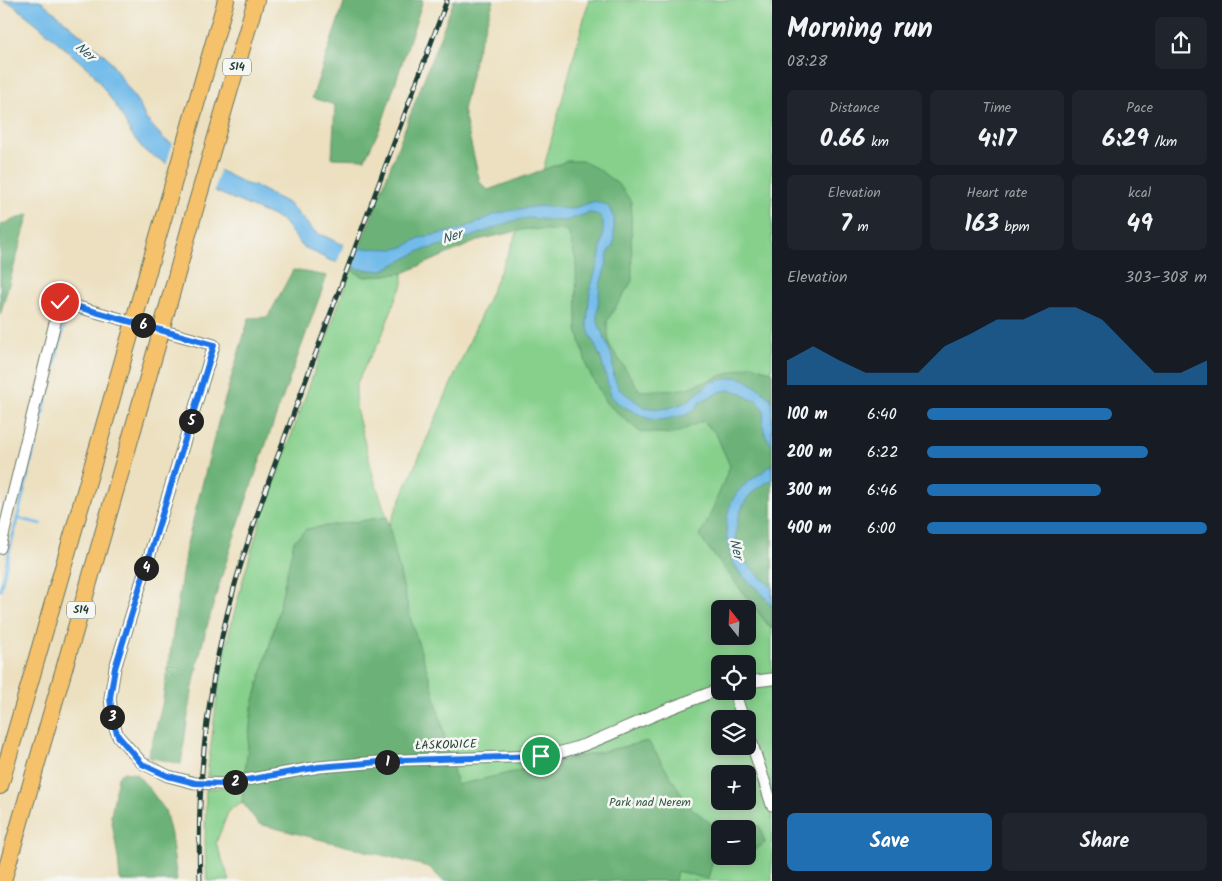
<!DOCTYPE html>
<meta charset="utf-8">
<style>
body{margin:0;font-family:Kalam,sans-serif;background:#20242c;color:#f1f3f6;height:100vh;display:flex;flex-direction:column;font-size:19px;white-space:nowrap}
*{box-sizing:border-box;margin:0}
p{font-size:16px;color:#9ea1a6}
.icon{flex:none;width:28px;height:28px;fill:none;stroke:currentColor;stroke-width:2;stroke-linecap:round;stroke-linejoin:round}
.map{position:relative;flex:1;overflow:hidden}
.side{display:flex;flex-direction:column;background:#171b24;width:450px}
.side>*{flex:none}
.needle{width:32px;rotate:342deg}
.tools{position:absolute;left:711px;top:600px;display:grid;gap:10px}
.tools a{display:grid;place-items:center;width:45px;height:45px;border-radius:8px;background:#171b24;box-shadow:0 2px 12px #0003;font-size:25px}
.pin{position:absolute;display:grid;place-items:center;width:42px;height:42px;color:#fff;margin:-21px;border:2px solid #fff;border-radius:50%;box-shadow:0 1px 5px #0007}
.km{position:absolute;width:25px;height:25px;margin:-12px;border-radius:50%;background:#222;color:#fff;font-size:14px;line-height:25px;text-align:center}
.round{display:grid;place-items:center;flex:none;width:52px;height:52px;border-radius:8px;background:#20242c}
.summary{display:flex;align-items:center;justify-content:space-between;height:85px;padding:0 15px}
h1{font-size:28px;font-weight:700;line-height:38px}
.stats{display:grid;grid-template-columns:repeat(3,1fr);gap:8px;height:85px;padding:5px 15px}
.stats div{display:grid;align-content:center;border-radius:8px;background:#20242c;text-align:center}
.stats b{font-size:25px;font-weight:700}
.stats small{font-size:14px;font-weight:400}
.stats p{font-size:14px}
.chart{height:140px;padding:10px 15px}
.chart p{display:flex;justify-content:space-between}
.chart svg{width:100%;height:90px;margin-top:5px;fill:#1f6fb2;opacity:.7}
.cta{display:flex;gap:10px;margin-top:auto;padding:10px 15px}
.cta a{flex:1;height:58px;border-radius:8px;background:#1f6fb2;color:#fff;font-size:20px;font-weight:700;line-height:58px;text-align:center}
.cta a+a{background:#20242c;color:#f1f3f6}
ul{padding:0 15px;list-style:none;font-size:16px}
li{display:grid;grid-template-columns:80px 60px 1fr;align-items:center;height:38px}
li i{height:12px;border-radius:6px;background:#1f6fb2}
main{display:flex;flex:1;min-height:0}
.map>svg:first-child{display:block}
.green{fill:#86d08c;stroke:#528660;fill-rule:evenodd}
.forest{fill:#6cb278;stroke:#467856}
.water{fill:#72bbea;stroke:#487c8f}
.pier{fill:#ece0c0}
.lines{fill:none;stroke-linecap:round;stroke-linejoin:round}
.stream{stroke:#72bbea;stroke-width:3}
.minor-casing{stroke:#677665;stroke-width:13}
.highway-casing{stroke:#677665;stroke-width:18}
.minor{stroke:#fff;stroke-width:11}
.highway{stroke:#f5c16b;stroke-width:16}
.rail-casing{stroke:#1f3d34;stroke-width:5}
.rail{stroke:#f6f6f2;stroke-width:3;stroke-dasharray:9;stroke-linecap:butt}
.highway-bridge-casing{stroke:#677665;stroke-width:18;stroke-linecap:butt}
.highway-bridge{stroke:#f5c16b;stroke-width:16}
.route-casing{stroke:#fff;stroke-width:10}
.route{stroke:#1a73e8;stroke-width:6}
.labels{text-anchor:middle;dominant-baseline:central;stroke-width:5;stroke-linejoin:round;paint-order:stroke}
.shield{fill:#f6f6f2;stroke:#60746d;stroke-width:1}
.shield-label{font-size:11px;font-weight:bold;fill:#1f3d34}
.street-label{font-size:12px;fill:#1f3d34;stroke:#f6f6f2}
.park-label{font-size:12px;fill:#345a46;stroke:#f6f6f2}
.water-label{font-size:14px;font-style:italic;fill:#345c62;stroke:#f6f6f2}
</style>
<main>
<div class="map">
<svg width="772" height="881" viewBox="0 0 772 881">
<rect width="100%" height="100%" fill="#f6f6f2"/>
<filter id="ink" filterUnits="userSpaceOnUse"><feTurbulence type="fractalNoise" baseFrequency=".02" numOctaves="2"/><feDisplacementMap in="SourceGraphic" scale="10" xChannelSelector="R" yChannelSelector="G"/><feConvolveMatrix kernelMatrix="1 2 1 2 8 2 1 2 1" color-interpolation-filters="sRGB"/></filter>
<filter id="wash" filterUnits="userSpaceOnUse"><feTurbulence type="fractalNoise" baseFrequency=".0096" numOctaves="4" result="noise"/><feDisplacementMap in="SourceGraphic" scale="20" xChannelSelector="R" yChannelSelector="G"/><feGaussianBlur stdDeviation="1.12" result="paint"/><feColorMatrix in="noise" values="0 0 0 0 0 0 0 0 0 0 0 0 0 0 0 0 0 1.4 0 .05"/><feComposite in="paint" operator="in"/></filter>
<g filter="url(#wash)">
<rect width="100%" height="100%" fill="#ece0c0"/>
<!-- green -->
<g class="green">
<path d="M589,0H772V881H523L340,766L380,546L541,178ZM720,609H748V636H720ZM720,664H748V691H720ZM720,719H748V746H720ZM720,774H748V801H720ZM720,829H748V856H720Z"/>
<polygon points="351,270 365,277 403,273 403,285 397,295 380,341 368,360 356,385 356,409 374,479 387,517 345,523 275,626 252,708 245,776 219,780 219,777 207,776 219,682 230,629 244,576 259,525"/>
<polygon points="244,785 242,802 229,810 216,843 230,881 207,881 205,847 206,789"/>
</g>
<!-- forest -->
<g class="forest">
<polygon points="345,0 423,0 381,126 365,159 332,158 335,105 312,98"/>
<polygon points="454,0 494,0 477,50 463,110 480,182 488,190 567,161 582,161 598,169 619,185 631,201 632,281 607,321 609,344 640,391 684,389 752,365 772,372 772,630 699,536 706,525 730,466 716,434 703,421 674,434 640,432 606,403 588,370 577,330 576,261 568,231 527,229 482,239 403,273 365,277 351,270"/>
<polygon points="29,214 0,315 0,225"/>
<path d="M293,270L327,276C285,393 239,510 206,630C194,674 187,719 181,764L148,757L162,706L186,548L219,419L249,318L268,317Z"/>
<polygon points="387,517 411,620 432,686 457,785 648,741 690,807 718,829 747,823 760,827 765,843 748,854 748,829 720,829 720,856 743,856 736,861 714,856 708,879 677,871 675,881 443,881 429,867 259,824 242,802 252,708 275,626 294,541 306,529"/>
<polygon points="124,772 136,774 148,787 165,810 171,835 177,881 120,881 118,858 111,816 118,776"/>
</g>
<!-- water -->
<g class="water">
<polygon points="2,0 40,0 107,57 139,104 146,119 165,140 215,168 246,184 255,186 289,204 315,232 342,244 361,248 394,249 404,247 419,238 458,230 481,221 495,214 513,210 539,206 571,209 595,201 608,206 614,218 614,240 613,247 609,250 606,266 600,285 597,316 599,325 612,357 614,377 619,389 644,407 658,409 669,408 687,402 711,382 736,377 746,380 764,392 772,401 772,446 765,434 763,426 764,411 761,405 756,400 750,399 742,393 729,390 720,392 700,402 695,409 686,415 662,420 649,419 620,405 611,396 601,359 589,332 587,324 590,290 599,259 603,236 603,221 600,216 596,214 589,213 565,221 529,218 512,221 471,237 420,251 381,271 360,269 329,260 302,246 282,220 217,192 145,151 131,134 120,112 93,73 37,24 12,4"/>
<path d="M772,464V480C764,484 756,488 750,495C738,508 731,538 740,554C746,567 762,577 772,588V608C765,593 752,586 741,574C724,554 721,515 736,494C745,481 761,475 772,464Z"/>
</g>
<!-- pier -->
<g class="pier">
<polygon points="173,142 220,168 214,193 166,166"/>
<polygon points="345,242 360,245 351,269 336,265"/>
</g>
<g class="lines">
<!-- stream -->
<g class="stream">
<polyline points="17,518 41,524"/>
<path d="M0,590L66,317C71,312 78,315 85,316"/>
</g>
</g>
</g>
<g filter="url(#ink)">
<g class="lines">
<defs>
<g id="minor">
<path d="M0,548L60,302L214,345L115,668L110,698L113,722L118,736L142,763L168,776L195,783L224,784L319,767L404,760L541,756C580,751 616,731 652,716C674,706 697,698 720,689"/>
<polyline points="748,682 772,679"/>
<polyline points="734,691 743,719"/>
<polyline points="748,732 772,805"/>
</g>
<g id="highway">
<polyline points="136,313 226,0"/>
<polyline points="164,320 195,209 256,0"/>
<polyline points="0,786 131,332"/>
<polyline points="3,881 159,339"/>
</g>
</defs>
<!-- minor casing -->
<use href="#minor" class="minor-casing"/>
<!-- highway casing -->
<use href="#highway" class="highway-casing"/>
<!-- minor -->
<use href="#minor" class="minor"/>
<!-- highway -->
<use href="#highway" class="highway"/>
<defs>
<path id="rail" d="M200,881C196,782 208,683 234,588C246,544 262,501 277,458L447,0"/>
</defs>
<!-- rail casing -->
<use href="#rail" class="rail-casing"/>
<!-- rail -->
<use href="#rail" class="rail"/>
<defs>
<g id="highway-bridge">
<polyline points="131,332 136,313"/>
<polyline points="159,339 164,320"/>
</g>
</defs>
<!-- highway-bridge casing -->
<use href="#highway-bridge" class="highway-bridge-casing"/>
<!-- highway-bridge -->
<use href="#highway-bridge" class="highway-bridge"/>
</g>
</g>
<g class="lines" filter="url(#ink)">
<defs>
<polyline id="route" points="60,302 214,345 115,668 110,698 113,722 118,736 142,764 168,776 195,783 224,784 319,767 404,760 541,756"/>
</defs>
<!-- route casing -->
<use href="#route" class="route-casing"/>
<!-- route -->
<use href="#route" class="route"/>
</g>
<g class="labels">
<!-- shield labels -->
<g class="shield">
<rect x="223" y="58.5" width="28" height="17" rx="4"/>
<rect x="67" y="601.5" width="28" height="17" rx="4"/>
</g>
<g class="shield-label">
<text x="237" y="67">S14</text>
<text x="81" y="610">S14</text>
</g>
<!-- street labels -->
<g class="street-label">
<text transform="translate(446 745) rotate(-2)">ŁASKOWICE</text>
</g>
<!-- park labels -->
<g class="park-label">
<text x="650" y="802">Park nad Nerem</text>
</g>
<!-- water labels -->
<g class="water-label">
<text transform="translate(85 52) rotate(40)">Ner</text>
<text transform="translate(452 237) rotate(-19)">Ner</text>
<text transform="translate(736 549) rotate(76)">Ner</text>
</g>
</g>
</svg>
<div class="tools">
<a><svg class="needle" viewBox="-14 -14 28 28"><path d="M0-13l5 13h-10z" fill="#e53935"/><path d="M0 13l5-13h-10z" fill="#9ea1a6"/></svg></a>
<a><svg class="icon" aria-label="locate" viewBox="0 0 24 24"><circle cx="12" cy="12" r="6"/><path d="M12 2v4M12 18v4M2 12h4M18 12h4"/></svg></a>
<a><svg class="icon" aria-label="layers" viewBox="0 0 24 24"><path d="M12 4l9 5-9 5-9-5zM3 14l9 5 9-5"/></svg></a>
<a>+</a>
<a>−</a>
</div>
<div class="pin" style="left:541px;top:756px;background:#1e9e55"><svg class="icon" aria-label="arrive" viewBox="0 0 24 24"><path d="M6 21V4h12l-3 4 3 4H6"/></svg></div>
<div class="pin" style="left:60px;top:302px;background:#d93025"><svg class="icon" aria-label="check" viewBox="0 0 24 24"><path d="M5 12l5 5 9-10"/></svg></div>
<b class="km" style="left:387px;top:762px">1</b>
<b class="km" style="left:235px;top:782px">2</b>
<b class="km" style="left:112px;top:717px">3</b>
<b class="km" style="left:146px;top:568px">4</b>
<b class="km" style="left:191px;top:421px">5</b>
<b class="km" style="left:143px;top:325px">6</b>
</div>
<section class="side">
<div class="summary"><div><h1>Morning run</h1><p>08:28</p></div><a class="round"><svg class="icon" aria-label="share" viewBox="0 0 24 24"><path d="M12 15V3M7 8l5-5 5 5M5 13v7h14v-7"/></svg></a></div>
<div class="stats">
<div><p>Distance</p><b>0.66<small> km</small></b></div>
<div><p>Time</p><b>4:17</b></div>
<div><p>Pace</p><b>6:29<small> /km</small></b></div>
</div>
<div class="stats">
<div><p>Elevation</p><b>7<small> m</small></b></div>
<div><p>Heart rate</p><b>163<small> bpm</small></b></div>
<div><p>kcal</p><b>49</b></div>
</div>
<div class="chart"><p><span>Elevation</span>303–308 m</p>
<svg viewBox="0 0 160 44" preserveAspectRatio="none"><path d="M0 44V32L10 25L20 32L30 38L40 38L50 38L60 25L70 19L80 12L90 12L100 6L110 6L120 12L130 25L140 38L150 38L160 32V44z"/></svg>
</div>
<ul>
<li><b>100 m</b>6:40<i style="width:66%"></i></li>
<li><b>200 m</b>6:22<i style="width:79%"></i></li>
<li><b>300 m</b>6:46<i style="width:62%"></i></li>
<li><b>400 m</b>6:00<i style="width:100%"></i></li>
</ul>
<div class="cta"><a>Save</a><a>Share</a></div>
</section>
</main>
